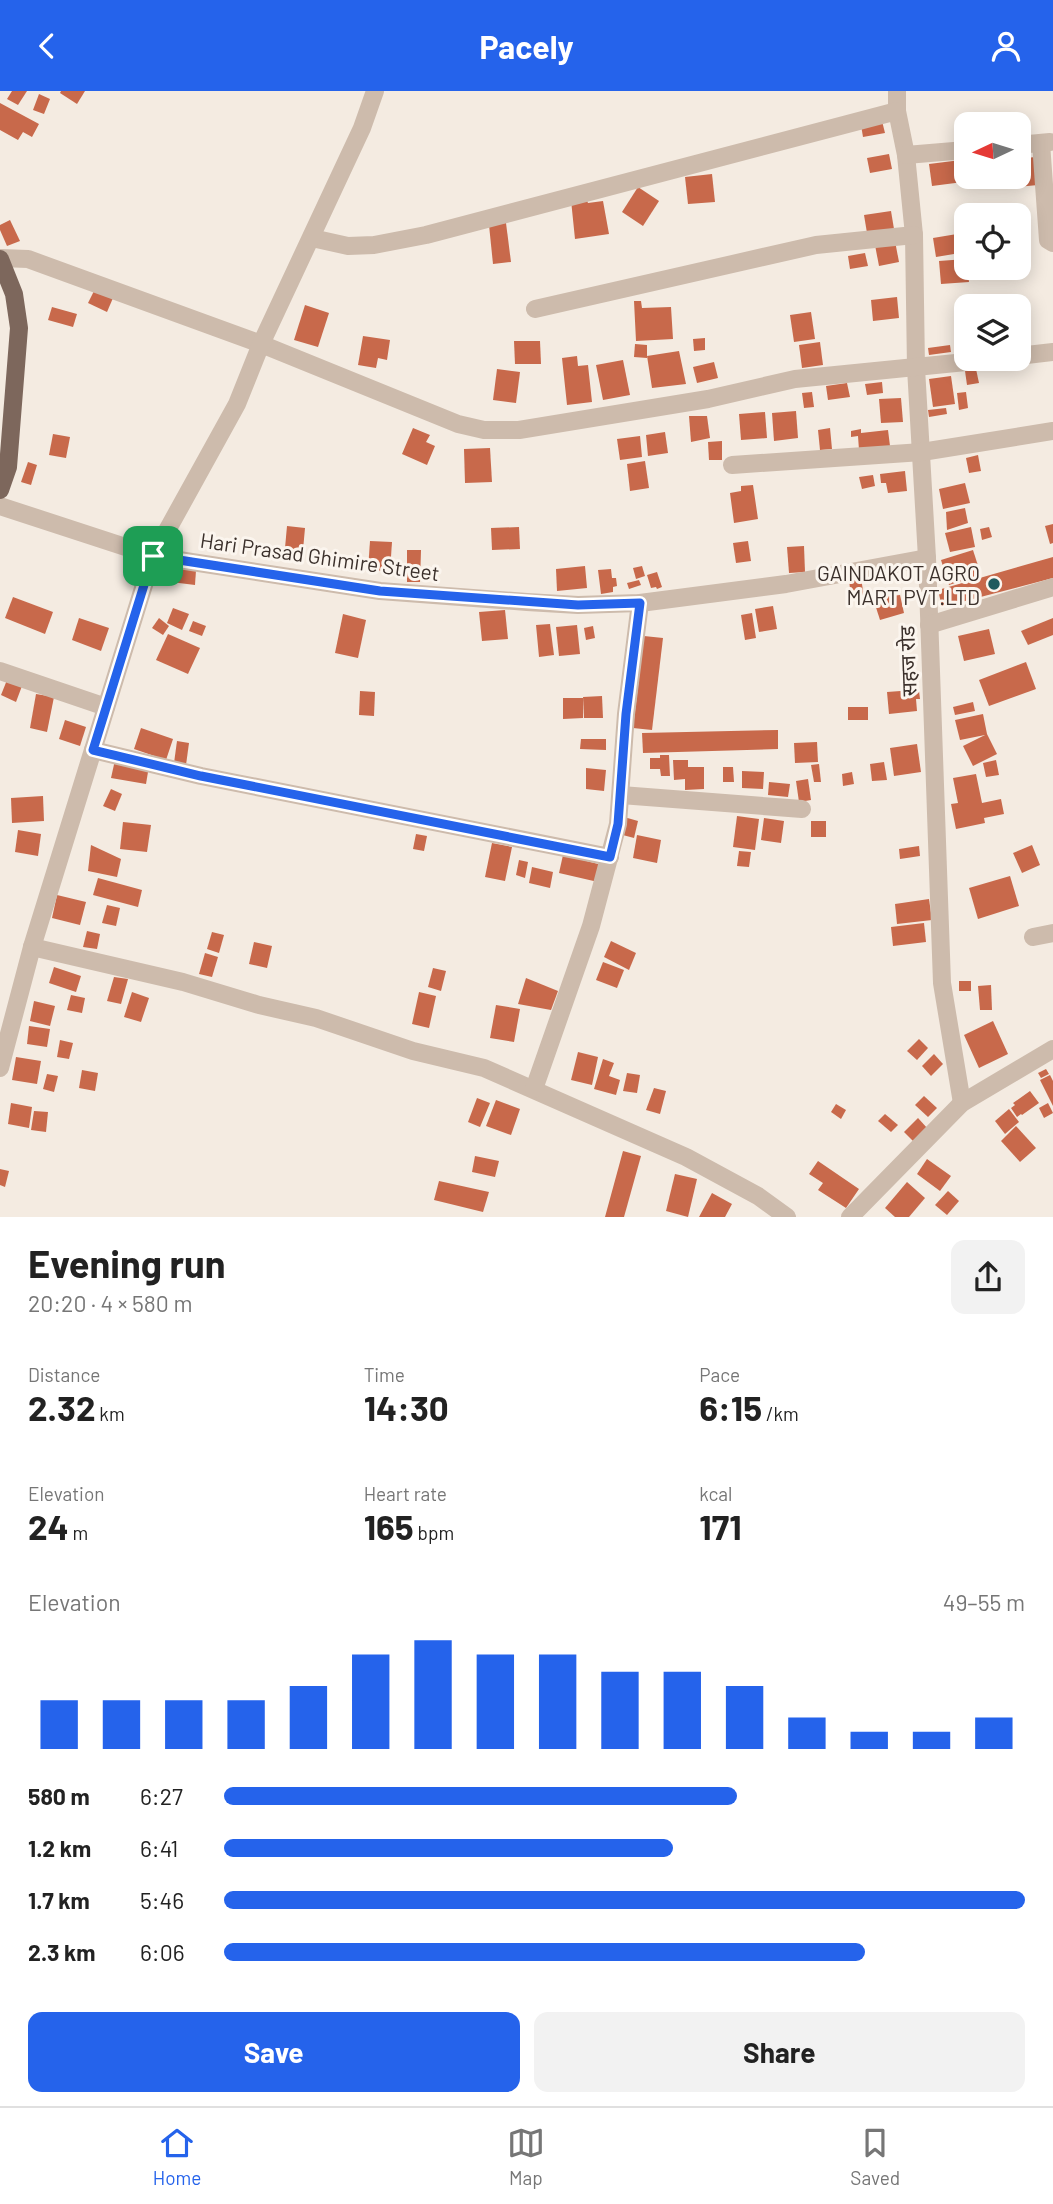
<!DOCTYPE html>
<meta charset="utf-8">
<style>
body{margin:0;font-family:Barlow,"Noto Sans Devanagari",sans-serif;background:#f2f2f2;color:#222;height:100vh;display:flex;flex-direction:column;font-size:26px;white-space:nowrap}
*{box-sizing:border-box;margin:0}
p{font-size:23px;color:#767676}
.icon{flex:none;width:38px;height:38px;fill:none;stroke:currentColor;stroke-width:2;stroke-linecap:round;stroke-linejoin:round}
.map{position:relative;height:1126px;overflow:hidden}
.side{display:flex;flex-direction:column;background:#fff;flex:1}
.side>*{flex:none}
.needle{width:46px;rotate:266deg}
.fabs{position:absolute;left:954px;top:21px;display:grid;gap:14px}
.fabs a{display:grid;place-items:center;width:77px;height:77px;border-radius:14px;background:#fff;box-shadow:0 4px 18px #0003;font-size:35px}
.pin{position:absolute;display:grid;place-items:center;width:60px;height:60px;color:#fff;margin:-30px;border-radius:14px;box-shadow:0 4px 10px #0006}
.round{display:grid;place-items:center;flex:none;width:74px;height:74px;border-radius:14px;background:#f2f2f2}
.summary{display:flex;align-items:center;justify-content:space-between;height:119px;padding:0 28px}
h1{font-size:38px;font-weight:700;line-height:52px}
.figures{display:grid;grid-template-columns:repeat(3,1fr);gap:10px;height:119px;padding:7px 28px}
.figures div{display:grid;align-content:center}
.figures b{font-size:35px;font-weight:700}
.figures small{font-size:19px;font-weight:400}
.figures p{font-size:19px}
.chart{height:196px;padding:14px 28px}
.chart p{display:flex;justify-content:space-between}
.chart svg{width:100%;height:126px;margin-top:7px;stroke:#2563eb;stroke-width:6}
.action{display:flex;gap:14px;margin-top:auto;padding:14px 28px}
.action a{flex:1;height:80px;border-radius:14px;background:#2563eb;color:#fff;font-size:28px;font-weight:700;line-height:80px;text-align:center}
.action a+a{background:#f2f2f2;color:#222}
ul{padding:0 28px;list-style:none;font-size:23px}
li{display:grid;grid-template-columns:112px 84px 1fr;align-items:center;height:52px}
li i{height:18px;border-radius:9px;background:#2563eb}
header{display:flex;justify-content:space-between;align-items:center;height:91px;padding:0 28px;background:#2563eb;color:#fff;font-size:32px;font-weight:700}
.menu{display:flex;justify-content:space-around;align-items:center;height:98px;border-top:2px solid #e0e0e0;background:#fff;font-size:19px;color:#767676}
.menu a{display:grid;justify-items:center;gap:4px}
.menu .current{color:#2563eb}
.map>svg:first-child{display:block}
.building{fill:#c8694b}
.lines{fill:none;stroke-linecap:round;stroke-linejoin:round}
.minor{stroke:#cdbbac;stroke-width:18}
.major{stroke:#7d675c;stroke-width:18}
.route-casing{stroke:#fff;stroke-width:14}
.route{stroke:#2563eb;stroke-width:9}
.poi-dot{fill:#1f5a5e;stroke:#fbf5ee;stroke-width:2.5}
.labels{text-anchor:middle;dominant-baseline:central;stroke-width:6;stroke-linejoin:round;paint-order:stroke}
.street-label{font-size:21px;fill:#3b302b;stroke:#fbf5ee}
.poi-label{font-size:21px;fill:#3b302b;stroke:#fbf5ee;text-anchor:end}
</style>
<header><svg class="icon" aria-label="back" viewBox="0 0 24 24"><path d="M15 5l-7 7 7 7"/></svg>Pacely<svg class="icon" aria-label="person" viewBox="0 0 24 24"><circle cx="12" cy="8" r="4"/><path d="M4 21q1-7 8-7t8 7"/></svg></header>
<div class="map">
<svg width="1053" height="1126" viewBox="0 0 1053 1126">
<rect width="100%" height="100%" fill="#f4ebe1"/>
<!-- building -->
<g class="building">
<polygon points="12,0 27,0 18,14 7,8"/>
<polygon points="61,0 85,0 77,13 60,2"/>
<polygon points="39,3 50,8 44,23 33,19"/>
<polygon points="0,12 39,33 32,46 23,41 18,49 0,39"/>
<polygon points="882,30 885,42 863,46 861,34"/>
<polygon points="889,63 892,78 870,82 867,67"/>
<polygon points="1035,66 1038,94 1017,96 1016,86 1018,86 1018,68"/>
<polygon points="961,69 963,91 932,95 929,73"/>
<polygon points="712,83 715,111 688,113 685,86"/>
<polygon points="638,96 659,110 643,135 622,121"/>
<polygon points="585,105 588,112 603,110 609,143 575,148 571,109"/>
<polygon points="891,120 894,138 867,142 864,124"/>
<polygon points="10,129 20,150 7,155 0,139 0,134"/>
<polygon points="506,132 511,171 493,173 489,134"/>
<polygon points="957,143 960,162 936,166 933,147"/>
<polygon points="895,150 899,171 879,175 875,154"/>
<polygon points="865,162 868,175 850,178 848,165"/>
<polygon points="966,168 969,191 941,193 939,170"/>
<polygon points="95,198 113,207 107,221 88,212"/>
<polygon points="897,206 899,227 873,230 871,209"/>
<polygon points="634,210 641,210 642,217 671,216 673,248 636,250"/>
<polygon points="305,214 329,222 318,256 294,249"/>
<polygon points="52,216 77,223 73,236 48,229"/>
<polygon points="811,221 815,248 794,251 790,224"/>
<polygon points="1020,234 1022,252 1018,252 1018,235"/>
<polygon points="363,245 390,249 387,269 378,267 376,277 358,274"/>
<polygon points="705,247 705,259 694,260 693,248"/>
<polygon points="514,250 540,250 541,273 515,273"/>
<polygon points="820,251 823,274 802,277 799,254"/>
<polygon points="635,253 647,254 647,267 634,266"/>
<polygon points="950,254 951,261 929,264 928,257"/>
<polygon points="679,260 686,293 652,297 647,265"/>
<polygon points="577,265 578,275 588,274 592,311 567,314 562,267"/>
<polygon points="623,269 630,304 603,309 596,274"/>
<polygon points="714,271 718,287 697,292 693,276"/>
<polygon points="497,278 520,281 516,312 493,309"/>
<polygon points="976,278 979,292 967,294 965,280"/>
<polygon points="951,285 955,313 933,316 929,288"/>
<polygon points="882,291 883,302 867,304 865,293"/>
<polygon points="847,292 850,306 828,309 826,295"/>
<polygon points="812,301 814,316 804,317 802,302"/>
<polygon points="966,301 968,317 959,319 957,302"/>
<polygon points="901,307 903,331 881,332 879,308"/>
<polygon points="946,317 947,323 929,326 928,319"/>
<polygon points="796,320 798,347 774,350 772,322"/>
<polygon points="765,321 767,347 741,349 739,323"/>
<polygon points="689,325 707,325 710,347 691,351"/>
<polygon points="413,337 430,344 426,351 435,355 427,374 402,363"/>
<polygon points="830,337 832,358 820,359 818,339"/>
<polygon points="861,338 861,342 888,339 890,355 859,359 858,345 851,346 851,340"/>
<polygon points="665,341 668,362 648,365 646,344"/>
<polygon points="53,343 70,346 66,367 49,364"/>
<polygon points="640,345 642,366 620,369 617,348"/>
<polygon points="722,350 722,369 709,369 708,351"/>
<polygon points="490,357 492,391 465,392 464,358"/>
<polygon points="978,364 981,380 969,382 966,367"/>
<polygon points="645,370 649,397 630,400 627,373"/>
<polygon points="28,371 37,374 31,394 21,391"/>
<polygon points="905,380 907,400 888,402 886,392 881,392 880,383"/>
<polygon points="873,384 875,395 862,398 859,386"/>
<polygon points="965,392 970,412 943,418 939,398"/>
<polygon points="753,394 758,428 734,432 730,402 741,400 741,395"/>
<polygon points="965,417 968,432 947,439 946,421"/>
<polygon points="1053,433 1053,452 1050,453 1045,435"/>
<polygon points="287,435 305,437 302,470 284,468"/>
<polygon points="519,436 520,458 492,459 491,437"/>
<polygon points="971,436 975,456 950,461 945,442"/>
<polygon points="989,436 992,446 982,449 980,438"/>
<polygon points="370,450 392,451 390,480 368,479"/>
<polygon points="748,450 751,470 736,472 733,452"/>
<polygon points="804,455 805,481 789,482 787,456"/>
<polygon points="407,459 421,459 420,491 407,491"/>
<polygon points="973,459 981,484 949,494 941,469"/>
<polygon points="1053,466 1053,487 942,516 938,499"/>
<polygon points="585,475 587,497 557,500 556,478"/>
<polygon points="642,475 645,485 636,488 633,477"/>
<polygon points="173,476 196,479 195,494 171,491"/>
<polygon points="611,478 612,487 616,487 617,495 613,496 613,501 601,503 598,479"/>
<polygon points="657,481 662,496 657,498 656,496 651,497 647,484"/>
<polygon points="861,487 864,506 851,508 849,488"/>
<polygon points="639,489 641,494 629,498 627,492"/>
<polygon points="900,504 904,522 880,529 873,507"/>
<polygon points="13,506 53,521 45,543 5,527"/>
<polygon points="773,515 777,538 759,541 755,518"/>
<polygon points="173,517 189,523 182,539 167,532"/>
<polygon points="505,519 508,548 482,550 479,521"/>
<polygon points="752,522 756,547 745,549 741,524"/>
<polygon points="343,523 366,529 358,567 335,562"/>
<polygon points="79,527 109,537 101,560 72,549"/>
<polygon points="159,527 169,535 163,544 152,537"/>
<polygon points="1053,527 1053,544 1028,554 1021,540"/>
<polygon points="193,530 206,535 202,545 189,540"/>
<polygon points="550,533 554,564 539,566 536,534"/>
<polygon points="577,534 580,563 559,565 556,536"/>
<polygon points="593,535 595,547 586,549 584,537"/>
<polygon points="989,538 995,563 964,570 958,545"/>
<polygon points="168,543 200,557 188,583 156,569"/>
<polygon points="644,545 663,547 652,639 633,637"/>
<polygon points="1026,571 1036,598 989,615 979,589"/>
<polygon points="7,589 22,595 16,611 1,604"/>
<polygon points="914,599 915,601 919,600 920,608 916,608 917,620 889,623 887,601"/>
<polygon points="360,600 375,601 374,625 359,624"/>
<polygon points="36,603 54,606 47,641 30,637"/>
<polygon points="602,605 603,627 584,627 583,606"/>
<polygon points="563,607 583,607 583,627 563,628"/>
<polygon points="973,611 975,620 955,624 953,616"/>
<rect x="848" y="616" width="20" height="13"/>
<polygon points="983,623 987,643 997,663 973,675 963,655 985,644 960,649 955,629"/>
<polygon points="65,629 86,636 80,655 59,648"/>
<polygon points="141,637 173,648 166,669 134,658"/>
<polygon points="778,639 778,658 643,662 642,642"/>
<polygon points="581,648 606,648 606,659 580,658"/>
<polygon points="177,650 189,652 186,674 174,672"/>
<polygon points="817,651 818,671 795,672 794,652"/>
<polygon points="917,653 921,681 894,685 890,657"/>
<polygon points="660,664 669,664 670,685 661,685 660,678 650,678 650,667 660,667"/>
<polygon points="115,669 149,675 146,693 111,687"/>
<polygon points="673,669 688,669 688,676 704,676 704,698 685,699 685,688 674,689"/>
<polygon points="996,669 999,684 986,686 983,672"/>
<polygon points="884,671 887,689 872,690 870,673"/>
<polygon points="819,673 821,691 814,691 811,674"/>
<polygon points="723,676 733,676 734,691 723,691"/>
<polygon points="586,677 606,679 604,700 586,698"/>
<polygon points="742,680 764,681 763,698 742,697"/>
<polygon points="852,681 854,693 843,695 842,683"/>
<polygon points="976,683 982,712 1001,708 1004,723 984,727 985,732 956,738 951,713 958,712 953,687"/>
<polygon points="808,688 811,709 799,711 796,690"/>
<polygon points="769,691 790,693 788,706 768,704"/>
<polygon points="111,698 122,703 115,720 103,715"/>
<polygon points="43,705 44,730 12,732 11,707"/>
<polygon points="737,725 759,728 755,759 733,756"/>
<polygon points="624,726 638,730 634,747 619,743"/>
<polygon points="764,727 784,730 781,752 761,749"/>
<rect x="811" y="730" width="15" height="16"/>
<polygon points="123,731 151,734 147,761 120,758"/>
<polygon points="18,739 41,743 38,765 15,761"/>
<polygon points="416,743 427,745 424,760 413,758"/>
<polygon points="637,744 661,749 657,772 633,767"/>
<polygon points="492,752 512,756 505,790 485,786"/>
<polygon points="91,754 121,768 117,786 88,780"/>
<polygon points="1032,754 1040,774 1022,782 1013,762"/>
<polygon points="919,755 920,765 900,768 899,758"/>
<polygon points="739,760 751,761 749,776 737,775"/>
<polygon points="563,764 602,774 598,791 559,782"/>
<polygon points="519,769 528,771 525,787 516,784"/>
<polygon points="532,776 553,781 550,797 529,792"/>
<polygon points="1010,785 1019,815 978,828 969,797"/>
<polygon points="98,787 142,799 138,816 93,804"/>
<polygon points="57,804 86,811 80,834 52,827"/>
<polygon points="929,808 932,829 897,833 895,813"/>
<polygon points="107,814 120,817 116,835 102,832"/>
<polygon points="924,832 926,851 893,855 891,836"/>
<polygon points="87,840 100,843 97,858 83,856"/>
<polygon points="212,841 224,844 219,862 207,858"/>
<polygon points="611,850 636,862 629,879 604,866"/>
<polygon points="254,851 272,855 267,877 249,873"/>
<polygon points="205,862 218,866 212,886 199,883"/>
<polygon points="603,871 624,879 617,897 596,889"/>
<polygon points="54,876 81,885 76,901 49,892"/>
<polygon points="433,877 446,880 441,900 428,896"/>
<polygon points="114,886 128,888 121,913 107,910"/>
<polygon points="526,887 558,900 551,919 518,913"/>
<rect x="959" y="890" width="12" height="10"/>
<polygon points="991,894 992,919 980,919 978,895"/>
<polygon points="132,901 149,907 141,931 124,926"/>
<polygon points="419,901 436,905 429,937 412,933"/>
<polygon points="71,904 85,907 82,922 67,919"/>
<polygon points="34,910 55,915 50,935 30,930"/>
<polygon points="496,914 520,918 514,951 490,947"/>
<polygon points="993,930 1008,963 979,977 964,944"/>
<polygon points="29,935 50,938 47,956 27,953"/>
<polygon points="919,948 928,957 917,969 907,960"/>
<polygon points="60,949 73,952 69,968 57,966"/>
<polygon points="578,961 598,966 592,994 571,989"/>
<polygon points="934,963 943,973 931,985 922,975"/>
<polygon points="16,966 41,970 37,993 12,989"/>
<polygon points="603,968 614,972 609,985 620,989 616,1004 594,998"/>
<polygon points="1046,978 1049,983 1041,987 1038,982"/>
<polygon points="82,979 98,982 95,1000 79,997"/>
<polygon points="627,982 640,984 637,1002 623,1000"/>
<polygon points="47,983 58,985 54,1001 43,998"/>
<polygon points="1050,984 1053,990 1053,1015 1040,989"/>
<polygon points="654,997 666,1000 660,1023 646,1019"/>
<polygon points="1030,1000 1039,1012 1022,1024 1021,1023 1017,1026 1011,1017 1015,1014 1013,1012"/>
<polygon points="924,1005 937,1017 928,1026 915,1014"/>
<polygon points="477,1007 490,1012 480,1036 468,1031"/>
<polygon points="496,1009 520,1018 511,1044 486,1035"/>
<polygon points="11,1012 32,1016 29,1037 8,1033"/>
<polygon points="1048,1012 1053,1022 1044,1027 1039,1017"/>
<polygon points="836,1013 846,1019 841,1028 831,1021"/>
<polygon points="1009,1018 1019,1031 1005,1043 995,1030"/>
<polygon points="34,1020 48,1021 46,1041 31,1039"/>
<polygon points="885,1023 898,1034 891,1041 878,1030"/>
<polygon points="918,1027 928,1038 914,1051 904,1041"/>
<polygon points="1016,1035 1036,1057 1020,1071 1001,1050"/>
<polygon points="623,1060 641,1065 624,1126 605,1126"/>
<polygon points="475,1065 499,1070 495,1086 472,1081"/>
<polygon points="927,1068 951,1085 940,1100 917,1083"/>
<polygon points="818,1070 859,1098 846,1117 818,1099 823,1092 809,1083"/>
<polygon points="0,1078 9,1080 5,1096 0,1094"/>
<polygon points="675,1083 697,1088 688,1126 666,1120"/>
<polygon points="439,1090 489,1101 483,1121 434,1109"/>
<polygon points="907,1091 925,1107 909,1126 895,1126 885,1117"/>
<polygon points="948,1100 959,1110 947,1124 935,1114"/>
<polygon points="712,1102 732,1113 725,1126 699,1126"/>
</g>
<g class="lines">
<!-- minor -->
<g class="minor">
<polyline points="897,0 897,20 906,64 914,144 916,277 927,467 942,892 962,1012"/>
<polyline points="1041,52 1048,149 1053,152"/>
<polyline points="1018,54 1050,51"/>
<polyline points="906,64 966,59"/>
<polyline points="312,147 348,155 374,154 426,144 897,20"/>
<polyline points="0,167 28,168 261,253 458,333 484,339 519,339 708,308 795,288 996,268"/>
<polyline points="535,218 816,154 914,144"/>
<polyline points="1018,265 1053,261"/>
<polyline points="732,374 922,361 1053,340"/>
<polyline points="0,415 153,465 380,500 527,511 578,514 640,512 786,493 927,467"/>
<polyline points="929,534 1053,496"/>
<polyline points="0,580 106,616"/>
<polyline points="93,659 201,685 610,766"/>
<polyline points="621,704 802,718"/>
<polyline points="1033,846 1053,842"/>
<polyline points="32,856 183,891 259,914 316,927 413,960 484,977 686,1066 758,1105 787,1126"/>
<polyline points="0,977 32,856 153,465 237,313 261,253 362,37 375,0"/>
<polyline points="534,998 591,835 618,733 626,623 640,512"/>
<polyline points="850,1126 962,1012 1053,958"/>
</g>
<!-- major -->
<polyline class="major" points="0,168 14,203 19,237 8,376 0,399"/>
</g>
<g class="lines">
<defs>
<polygon id="route" points="153,465 380,500 578,514 640,512 626,623 618,733 610,766 201,685 93,659"/>
</defs>
<!-- route casing -->
<use href="#route" class="route-casing"/>
<!-- route -->
<use href="#route" class="route"/>
</g>
<!-- markers -->
<circle class="poi-dot" cx="994" cy="493" r="7"/>
<g class="labels">
<!-- street labels -->
<g class="street-label">
<text transform="translate(320 465) rotate(8)">Hari Prasad Ghimire Street</text>
<text transform="translate(907 570) rotate(-92)">सहज रोड</text>
</g>
<!-- poi labels -->
<g class="poi-label">
<text x="980" y="481">GAINDAKOT AGRO<tspan x="980" dy="24">MART PVT.LTD</tspan></text>
</g>
</g>
</svg>
<div class="fabs">
<a><svg class="needle" viewBox="-14 -14 28 28"><path d="M0-13l5 13h-10z" fill="#e53935"/><path d="M0 13l5-13h-10z" fill="#767676"/></svg></a>
<a><svg class="icon" aria-label="locate" viewBox="0 0 24 24"><circle cx="12" cy="12" r="6"/><path d="M12 2v4M12 18v4M2 12h4M18 12h4"/></svg></a>
<a><svg class="icon" aria-label="layers" viewBox="0 0 24 24"><path d="M12 4l9 5-9 5-9-5zM3 14l9 5 9-5"/></svg></a>
</div>
<div class="pin" style="left:153px;top:465px;background:#1e9e55"><svg class="icon" aria-label="arrive" viewBox="0 0 24 24"><path d="M6 21V4h12l-3 4 3 4H6"/></svg></div>
</div>
<section class="side">
<div class="summary"><div><h1>Evening run</h1><p>20:20 · 4 × 580 m</p></div><a class="round"><svg class="icon" aria-label="share" viewBox="0 0 24 24"><path d="M12 15V3M7 8l5-5 5 5M5 13v7h14v-7"/></svg></a></div>
<div class="figures">
<div><p>Distance</p><b>2.32<small> km</small></b></div>
<div><p>Time</p><b>14:30</b></div>
<div><p>Pace</p><b>6:15<small> /km</small></b></div>
</div>
<div class="figures">
<div><p>Elevation</p><b>24<small> m</small></b></div>
<div><p>Heart rate</p><b>165<small> bpm</small></b></div>
<div><p>kcal</p><b>171</b></div>
</div>
<div class="chart"><p><span>Elevation</span>49–55 m</p>
<svg viewBox="0 0 160 44" preserveAspectRatio="none"><path d="M5 44V27M15 44V27M25 44V27M35 44V27M45 44V22M55 44V11M65 44V6M75 44V11M85 44V11M95 44V17M105 44V17M115 44V22M125 44V33M135 44V38M145 44V38M155 44V33"/></svg>
</div>
<ul>
<li><b>580 m</b>6:27<i style="width:64%"></i></li>
<li><b>1.2 km</b>6:41<i style="width:56%"></i></li>
<li><b>1.7 km</b>5:46<i style="width:100%"></i></li>
<li><b>2.3 km</b>6:06<i style="width:80%"></i></li>
</ul>
<div class="action"><a>Save</a><a>Share</a></div>
</section>
<nav class="menu">
<a class="current"><svg class="icon" aria-label="home" viewBox="0 0 24 24"><path d="M3 11l9-7 9 7M6 9v11h12V9"/></svg>Home</a>
<a><svg class="icon" aria-label="map" viewBox="0 0 24 24"><path d="M3 6l6-2 6 2 6-2v14l-6 2-6-2-6 2zM9 4v14M15 6v14"/></svg>Map</a>
<a><svg class="icon" aria-label="saved" viewBox="0 0 24 24"><path d="M7 4h10v16l-5-4-5 4z"/></svg>Saved</a>
</nav>
